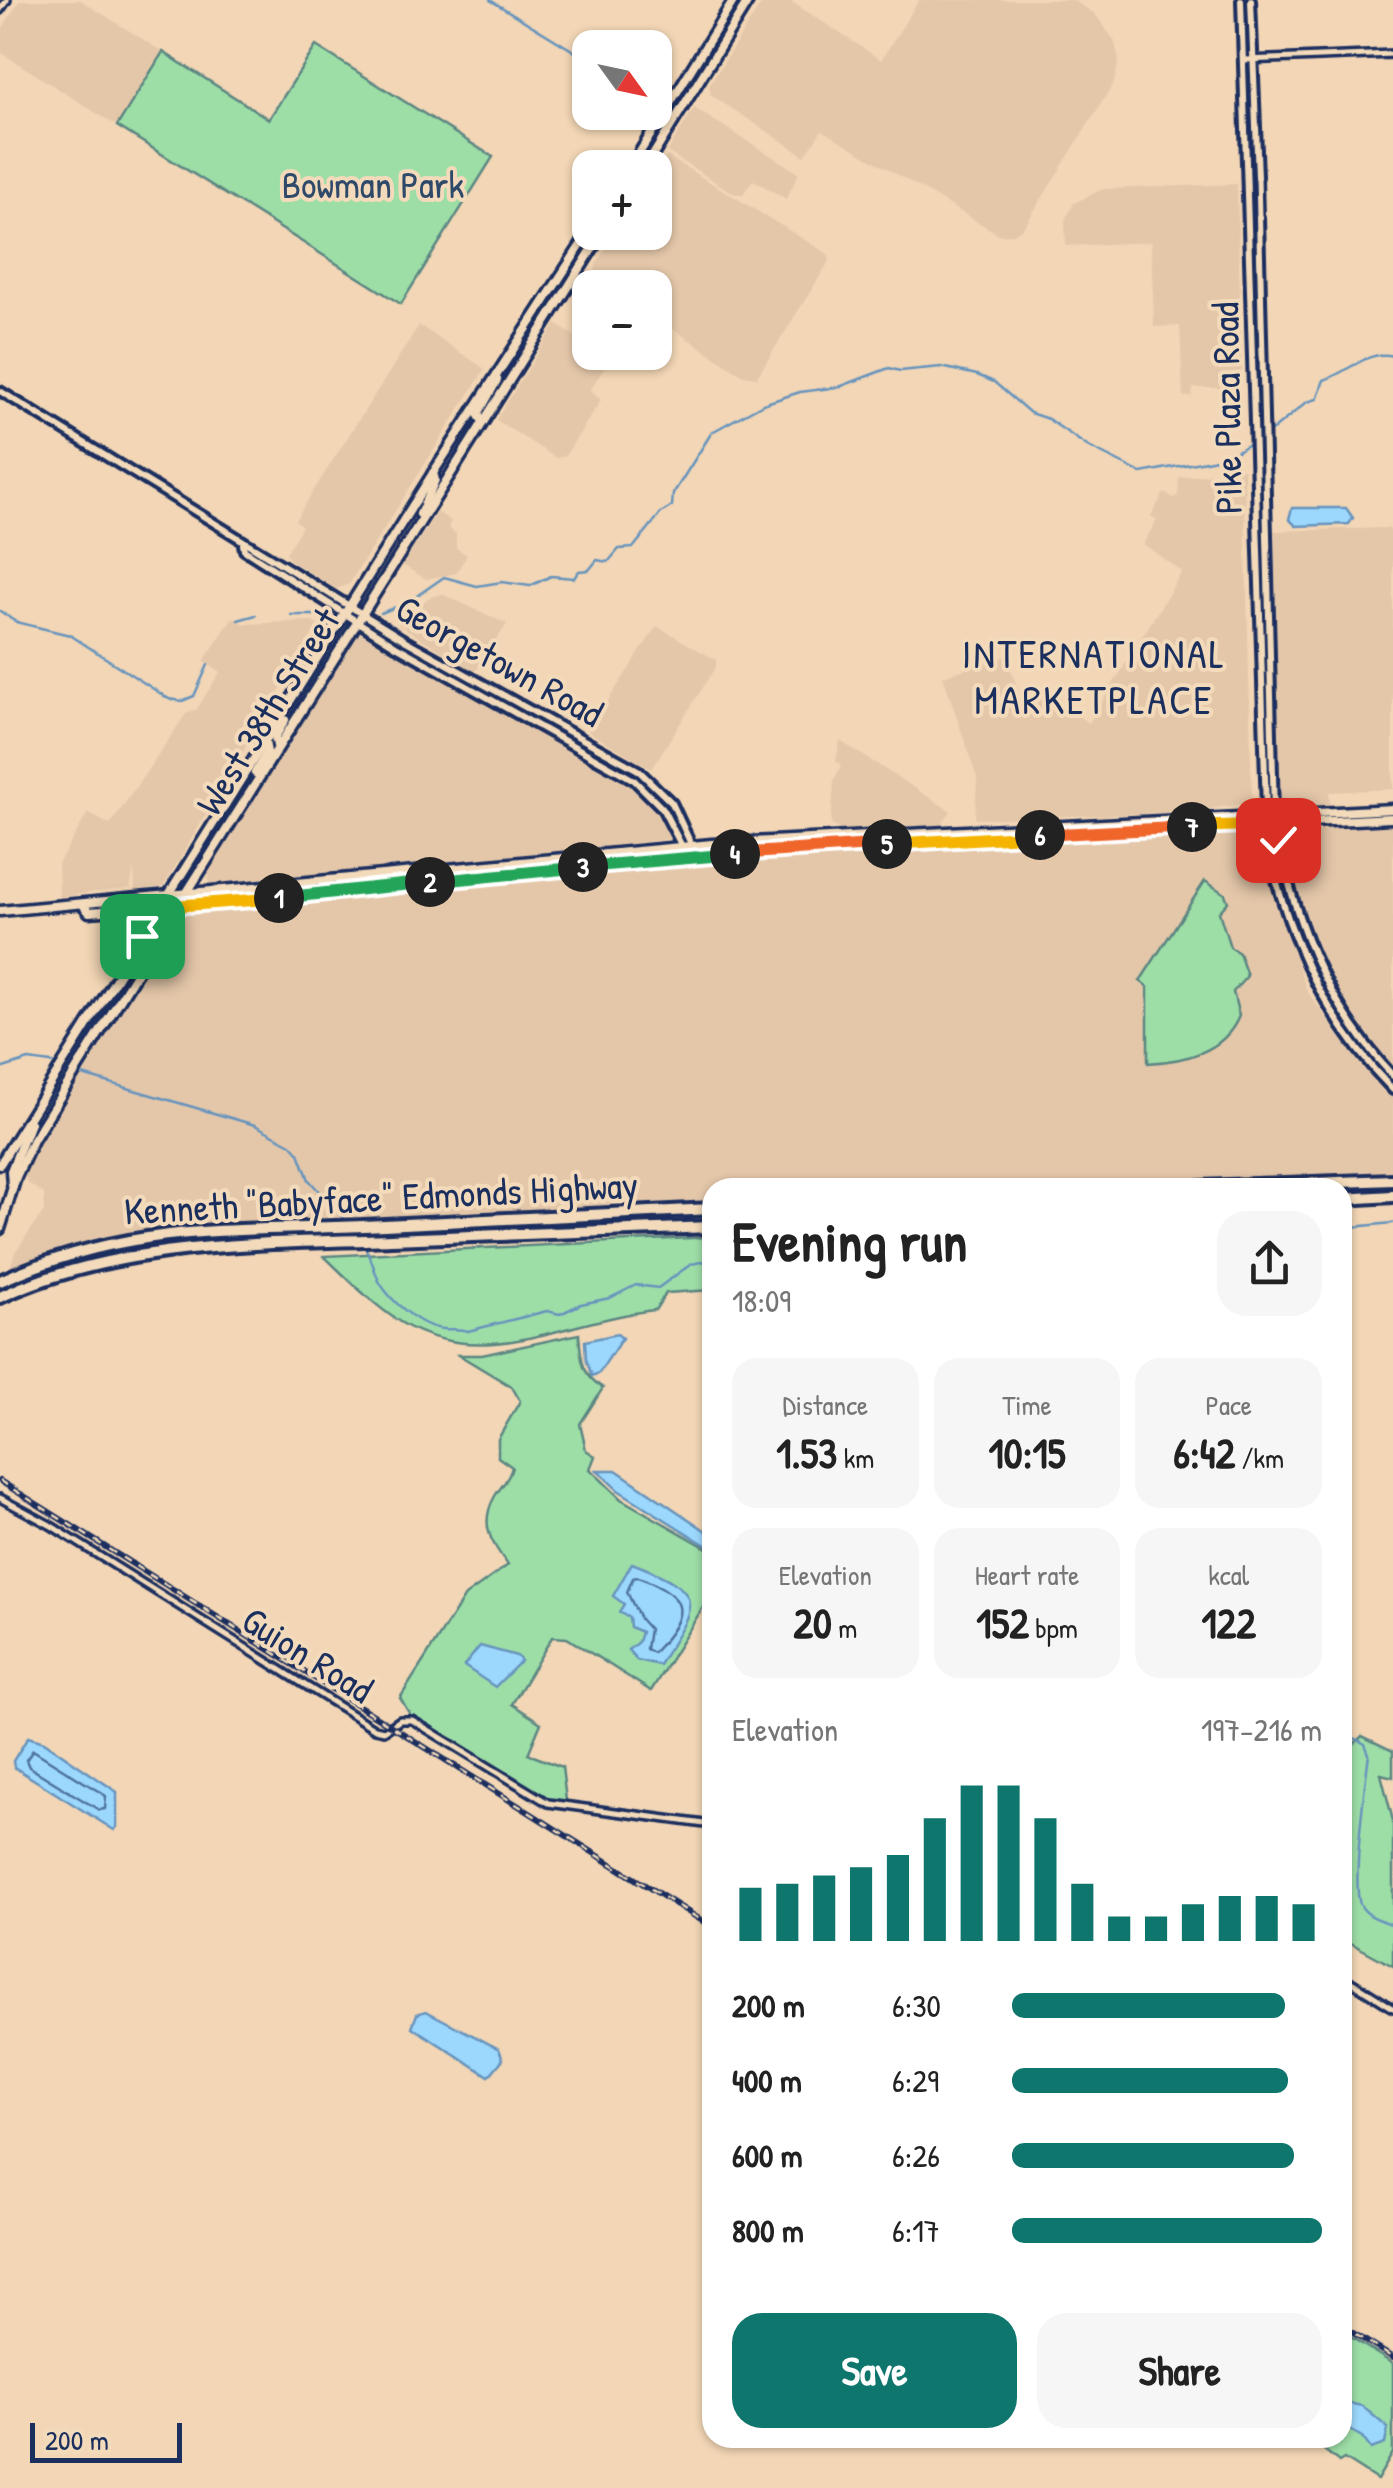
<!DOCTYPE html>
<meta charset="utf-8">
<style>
body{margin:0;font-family:"Patrick Hand",sans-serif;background:#f6f6f6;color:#222;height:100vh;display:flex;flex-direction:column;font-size:38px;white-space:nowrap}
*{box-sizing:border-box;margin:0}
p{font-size:32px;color:#767676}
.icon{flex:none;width:55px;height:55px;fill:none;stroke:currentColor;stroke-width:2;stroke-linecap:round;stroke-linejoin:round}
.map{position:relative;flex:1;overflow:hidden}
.side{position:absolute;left:702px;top:1178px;width:650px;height:1270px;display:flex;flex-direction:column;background:#fff;border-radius:30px;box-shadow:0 2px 8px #0004}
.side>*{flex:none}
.needle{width:65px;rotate:123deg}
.fabs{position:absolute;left:572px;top:30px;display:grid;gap:20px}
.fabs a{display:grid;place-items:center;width:100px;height:100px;border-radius:20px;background:#fff;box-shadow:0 2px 8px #0004;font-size:50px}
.scale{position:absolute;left:30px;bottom:25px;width:152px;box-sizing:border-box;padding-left:10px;border:5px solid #1b2f5e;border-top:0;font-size:28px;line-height:35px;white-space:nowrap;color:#1b2f5e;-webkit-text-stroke:8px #f2daba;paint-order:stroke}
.pin{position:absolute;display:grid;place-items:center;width:85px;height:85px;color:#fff;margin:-42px;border-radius:20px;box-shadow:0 5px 15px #0006}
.km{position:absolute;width:50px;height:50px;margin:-25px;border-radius:50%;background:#222;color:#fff;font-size:28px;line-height:50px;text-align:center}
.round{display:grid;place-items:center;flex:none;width:105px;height:105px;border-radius:30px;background:#f6f6f6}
.head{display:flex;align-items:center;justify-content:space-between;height:170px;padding:0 30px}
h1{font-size:55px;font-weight:800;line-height:75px}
.stats{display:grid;grid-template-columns:repeat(3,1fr);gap:15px;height:170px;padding:10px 30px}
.stats div{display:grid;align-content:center;border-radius:25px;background:#f6f6f6;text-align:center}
.stats b{font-size:42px;font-weight:800}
.stats small{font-size:28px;font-weight:400}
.stats p{font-size:28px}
.chart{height:280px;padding:20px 30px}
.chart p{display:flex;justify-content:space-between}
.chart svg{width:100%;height:180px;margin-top:10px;stroke:#0f766e;stroke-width:6}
.action{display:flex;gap:20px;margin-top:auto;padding:20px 30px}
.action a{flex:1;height:115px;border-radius:30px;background:#0f766e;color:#fff;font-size:40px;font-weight:800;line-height:115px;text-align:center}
.action a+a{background:#f6f6f6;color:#222}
ul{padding:0 30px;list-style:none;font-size:32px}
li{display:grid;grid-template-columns:160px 120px 1fr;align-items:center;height:75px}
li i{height:25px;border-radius:12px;background:#0f766e}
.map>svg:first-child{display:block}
.built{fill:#e4c7a9}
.green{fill:#9ddea7;stroke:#5c8682;stroke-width:2.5}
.water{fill:#9cd8fd;stroke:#6894bd;stroke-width:2.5}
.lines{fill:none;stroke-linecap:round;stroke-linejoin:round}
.shore{stroke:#4f739e;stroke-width:2.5}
.stream{stroke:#6894bd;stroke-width:2.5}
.tertiary-casing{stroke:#1b2f5e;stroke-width:12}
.secondary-casing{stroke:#1b2f5e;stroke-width:14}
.primary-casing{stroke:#1b2f5e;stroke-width:15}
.motorway-casing{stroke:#1b2f5e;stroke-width:18}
.tertiary{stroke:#f2daba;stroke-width:5}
.secondary{stroke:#f2daba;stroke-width:6}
.primary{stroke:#f2daba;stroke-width:8}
.motorway{stroke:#f2daba;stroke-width:10}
.rail-casing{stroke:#1b2f5e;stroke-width:6}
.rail{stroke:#f2daba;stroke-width:2.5;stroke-dasharray:8;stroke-linecap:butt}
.split-1-casing{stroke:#fff;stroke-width:20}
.split-2-casing{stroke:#fff;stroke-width:20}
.split-3-casing{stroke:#fff;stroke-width:20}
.split-4-casing{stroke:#fff;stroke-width:20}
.split-5-casing{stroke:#fff;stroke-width:20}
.split-6-casing{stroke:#fff;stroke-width:20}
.split-7-casing{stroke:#fff;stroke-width:20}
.split-8-casing{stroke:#fff;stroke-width:20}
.split-1{stroke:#f5b400;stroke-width:12}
.split-2{stroke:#22a559;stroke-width:12}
.split-3{stroke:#22a559;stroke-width:12}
.split-4{stroke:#22a559;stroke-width:12}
.split-5{stroke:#f0652b;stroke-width:12}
.split-6{stroke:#f5b400;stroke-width:12}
.split-7{stroke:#f0652b;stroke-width:12}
.split-8{stroke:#f5b400;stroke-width:12}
.labels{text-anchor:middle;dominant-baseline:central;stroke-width:8;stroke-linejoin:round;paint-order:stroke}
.park-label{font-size:38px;fill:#2e4969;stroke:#f2daba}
.street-label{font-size:38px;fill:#1b2f5e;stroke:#f2daba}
.neighbourhood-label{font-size:40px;letter-spacing:2.5px;fill:#1b2f5e;stroke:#f2daba}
</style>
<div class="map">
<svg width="1393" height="2488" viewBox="0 0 1393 2488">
<rect width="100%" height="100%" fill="#f2d6b5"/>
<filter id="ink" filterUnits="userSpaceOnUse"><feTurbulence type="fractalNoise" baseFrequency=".01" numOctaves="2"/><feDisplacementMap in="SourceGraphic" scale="20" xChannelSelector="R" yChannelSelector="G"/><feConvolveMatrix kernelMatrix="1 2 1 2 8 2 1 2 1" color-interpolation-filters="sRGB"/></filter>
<g filter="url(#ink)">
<!-- built -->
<g class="built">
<polygon points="20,0 80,0 163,52 117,126 0,52 0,32"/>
<polygon points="764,0 789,0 881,60 919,0 1073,0 1095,14 1114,40 1119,61 1114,83 1024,227 1014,234 1000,235 822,130 805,156 711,95 709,85"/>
<polygon points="694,108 799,173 786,199 753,180 743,194 735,194 667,152"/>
<polygon points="667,156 828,254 830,260 757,377 743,375 655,317 655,288 607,287 595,277 596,264 617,233 655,232 655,174"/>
<polygon points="1237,184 1242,383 1228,388 1193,388 1192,396 1183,397 1180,326 1154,327 1151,242 1066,246 1065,220 1074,203 1103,189"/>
<polygon points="556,324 590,346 590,352 600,353 610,359 590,390 601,400 565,456 556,458 496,420"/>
<polygon points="419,325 485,369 349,584 336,589 290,560 286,553 302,526 295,520"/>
<polygon points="1229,468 1244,469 1252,802 1194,812 975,819 977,778 943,676 1006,656 1026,713 1044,695 1089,723 1182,572 1143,544 1157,520 1151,516 1164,493 1174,498 1178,495 1179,477 1228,473"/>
<polygon points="437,512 451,521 448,528 456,534 456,548 467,555 456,573 426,579 402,565"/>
<polygon points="1388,528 1393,533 1393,789 1329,792 1330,805 1284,807 1280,801 1273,531"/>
<polygon points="442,594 507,624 475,672 398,624 428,598"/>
<polygon points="233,617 245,624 310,621 318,625 163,887 135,890 134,869 130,888 59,897 58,864 88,813 110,825 186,714 197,709 220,672 204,661"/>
<polygon points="657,626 716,660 716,667 651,769 588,731"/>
<polygon points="358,633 373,637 627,781 662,813 673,839 333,875 214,886 209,883 208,868 320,688"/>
<polygon points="840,741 951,811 941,825 840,831 831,824 834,781 841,765 836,761"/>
<polygon points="1393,821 1393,1069 1349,1013 1321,962 1296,891 1285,836 1291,828"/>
<polygon points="1181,832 1254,835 1307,991 1352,1052 1393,1097 1393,1173 1064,1187 712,1188 712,1203 165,1227 96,1238 10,1267 15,1252 44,1211 44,1194 28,1183 23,1171 34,1149 147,966 185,914 198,909 679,864"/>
</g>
<!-- green -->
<g class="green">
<polygon points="316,46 493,157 401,304 117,126 163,52 269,119"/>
<path d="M1205,881L1225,894L1228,902L1219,912L1230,947L1239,953L1247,976L1233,992L1239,1016C1224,1053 1183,1061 1148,1063V987L1140,981Z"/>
<path d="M712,1237V1290L666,1293L655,1310C567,1319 483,1373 400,1322C372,1304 347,1278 324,1256Z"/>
<path d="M579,1334C581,1360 581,1374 603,1388L580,1424L586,1450L595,1456L590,1469L621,1499L712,1551V1593L651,1691L567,1638L552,1637L512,1704L541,1723L528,1754L562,1767L566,1800L544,1801L414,1721L400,1698L465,1596L508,1565C491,1543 479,1524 495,1496C501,1486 509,1480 512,1467L498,1457V1439L520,1401L512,1387L459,1355H482Z"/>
<polygon points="1362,1736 1393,1751 1393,1777 1381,1774 1393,1821 1393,1966 1349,1942 1342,1912 1343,1755"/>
<polygon points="1343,2332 1393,2364 1393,2453 1377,2480 1344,2459 1339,2462 1309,2438 1342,2438"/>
</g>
<!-- water -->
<g class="water">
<polygon points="1292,508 1346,508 1353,518 1349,524 1296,526 1289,519"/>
<polygon points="617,1334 622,1338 599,1373 592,1376 586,1359 585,1341"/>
<polygon points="597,1470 616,1470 712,1535 712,1549 618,1490"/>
<path d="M632,1563C709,1593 698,1603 659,1665L637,1660L628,1650L638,1642L641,1632L630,1627L629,1618L619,1612L624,1604L613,1596Z"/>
<polygon points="480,1646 517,1656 521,1661 495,1687 464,1666"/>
<polygon points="28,1737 44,1742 117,1792 117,1827 114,1830 14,1767 13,1761"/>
<polygon points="426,2011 499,2049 503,2059 489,2076 412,2027 417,2014"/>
<polygon points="1343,2402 1362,2406 1388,2428 1385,2444 1371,2449 1362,2437 1343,2426"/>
</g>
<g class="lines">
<!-- shore -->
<g class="shore">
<path d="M638,1577C690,1596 691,1614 653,1653L646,1649L649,1629L640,1619L627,1592L633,1578Z"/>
<polygon points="33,1750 106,1796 105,1809 99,1810 29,1767 26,1760"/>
</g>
<!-- stream -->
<g class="stream">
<polyline points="490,0 590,61"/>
<polyline points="0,611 16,622 70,635 169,699 182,701 194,696 208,665"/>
<path d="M381,613L408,602L444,577L477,586L502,582L530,586L551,576L574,578L579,571L589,570L597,560L608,562L619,549L633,548L661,513L672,506L673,494L712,432L763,404L800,392L839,387L889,368L900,371L941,367L977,375L994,382L1030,413L1048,419L1087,446L1141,473L1222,458L1237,451L1274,429L1307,402L1317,399L1324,380C1349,372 1368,349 1393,356"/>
<polyline points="291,615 326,615"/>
<polyline points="238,620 256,615"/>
<polyline points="0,1069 29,1060 58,1064"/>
<polyline points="79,1074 255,1125 291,1144 299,1153 309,1180 346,1221"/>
<polyline points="1342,1228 1393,1223"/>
<path d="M363,1244C372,1257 373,1268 379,1281C390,1301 421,1328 444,1329C454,1330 459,1328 468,1331L547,1311L560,1314L581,1304L610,1298L636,1285L658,1288L691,1264L712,1260"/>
<path d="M1342,1731L1365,1744L1369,1754C1365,1783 1352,1883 1360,1904C1366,1917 1382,1920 1393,1925"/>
</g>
<defs>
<g id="tertiary">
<polyline points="0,10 7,0"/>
<polyline points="1245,60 1393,54"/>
<polyline points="1258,177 1259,217"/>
<polyline points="0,1498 50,1525 375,1729 384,1731 400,1720 412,1720 548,1803 712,1825"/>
<polyline points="1342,1976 1393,2008"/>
</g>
<g id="secondary">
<path d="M1241,0L1267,843C1287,937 1325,1021 1393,1090"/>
<polyline points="1251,0 1258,177"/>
<path d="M1259,217L1274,815C1291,914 1323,1001 1393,1076"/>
<polyline points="0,391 406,641 638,770 672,803 697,857"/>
<polyline points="243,544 244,550 396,646 634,780 662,808 688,858"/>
</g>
<g id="primary">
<polyline points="630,168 734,0"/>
<polyline points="645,168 749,0"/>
<polyline points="482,420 478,414 497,380"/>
<polyline points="420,514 435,480 433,473"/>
<polyline points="277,746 275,737 285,720"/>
<polyline points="255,773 267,752 265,742"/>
<polyline points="186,894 603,232"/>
<path d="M84,906L89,912C280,899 470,875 661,860C905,841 1149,830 1393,818"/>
<polyline points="126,909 138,920 142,933"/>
<polyline points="0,911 712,844 1393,809"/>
<polyline points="0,1164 433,473 590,231"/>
<polyline points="12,1185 11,1171 30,1123"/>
<polyline points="0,1229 16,1177 33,1140 178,906"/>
</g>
<g id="motorway">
<polyline points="1174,1188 1393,1180"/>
<polyline points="1342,1199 1393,1196"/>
<path d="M0,1281C130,1223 226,1232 364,1226C480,1221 596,1215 712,1209"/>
<path d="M0,1297C120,1241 262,1244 391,1239C498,1235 605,1231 712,1227"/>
</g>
</defs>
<!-- tertiary casing -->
<use href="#tertiary" class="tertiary-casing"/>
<!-- secondary casing -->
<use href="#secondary" class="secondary-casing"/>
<!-- primary casing -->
<use href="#primary" class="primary-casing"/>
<!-- motorway casing -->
<use href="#motorway" class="motorway-casing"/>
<!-- tertiary -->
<use href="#tertiary" class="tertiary"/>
<!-- secondary -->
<use href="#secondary" class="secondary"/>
<!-- primary -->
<use href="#primary" class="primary"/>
<!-- motorway -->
<use href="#motorway" class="motorway"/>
<defs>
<g id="rail">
<polyline points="0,1481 712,1927"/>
<polyline points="1342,2326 1393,2358"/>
</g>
</defs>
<!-- rail casing -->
<use href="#rail" class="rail-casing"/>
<!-- rail -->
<use href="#rail" class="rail"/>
</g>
</g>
<g class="lines" filter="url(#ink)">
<defs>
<polyline id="split-1" points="142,936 160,907 279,898"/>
<polyline id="split-2" points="279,898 430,882"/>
<polyline id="split-3" points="430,882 583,867"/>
<polyline id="split-4" points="583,867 735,854"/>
<polyline id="split-5" points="735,854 887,844"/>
<polyline id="split-6" points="887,844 1040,835"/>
<polyline id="split-7" points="1040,835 1192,827"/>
<polyline id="split-8" points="1192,827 1276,824 1278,840"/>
</defs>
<!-- split-1 casing -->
<use href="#split-1" class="split-1-casing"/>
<!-- split-2 casing -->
<use href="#split-2" class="split-2-casing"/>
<!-- split-3 casing -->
<use href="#split-3" class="split-3-casing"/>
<!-- split-4 casing -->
<use href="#split-4" class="split-4-casing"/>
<!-- split-5 casing -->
<use href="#split-5" class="split-5-casing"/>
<!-- split-6 casing -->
<use href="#split-6" class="split-6-casing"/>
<!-- split-7 casing -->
<use href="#split-7" class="split-7-casing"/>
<!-- split-8 casing -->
<use href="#split-8" class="split-8-casing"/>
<!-- split-1 -->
<use href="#split-1" class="split-1"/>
<!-- split-2 -->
<use href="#split-2" class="split-2"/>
<!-- split-3 -->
<use href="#split-3" class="split-3"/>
<!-- split-4 -->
<use href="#split-4" class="split-4"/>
<!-- split-5 -->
<use href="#split-5" class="split-5"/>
<!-- split-6 -->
<use href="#split-6" class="split-6"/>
<!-- split-7 -->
<use href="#split-7" class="split-7"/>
<!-- split-8 -->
<use href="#split-8" class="split-8"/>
</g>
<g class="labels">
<!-- park labels -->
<g class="park-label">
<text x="373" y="184">Bowman Park</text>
</g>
<!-- street labels -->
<g class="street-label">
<text transform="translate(1226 408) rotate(-91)">Pike Plaza Road</text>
<text transform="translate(500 660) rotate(29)">Georgetown Road</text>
<text transform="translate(267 711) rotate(-58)">West 38th Street</text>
<text transform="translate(381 1197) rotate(-3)">Kenneth "Babyface" Edmonds Highway</text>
<text transform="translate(308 1654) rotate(32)">Guion Road</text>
</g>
<!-- neighbourhood labels -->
<g class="neighbourhood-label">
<text x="1094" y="653">INTERNATIONAL<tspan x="1094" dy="46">MARKETPLACE</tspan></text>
</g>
</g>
</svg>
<div class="fabs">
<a><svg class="needle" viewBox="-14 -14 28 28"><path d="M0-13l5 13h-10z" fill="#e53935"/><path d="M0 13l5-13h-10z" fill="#767676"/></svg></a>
<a>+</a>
<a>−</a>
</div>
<div class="scale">200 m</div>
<div class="pin" style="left:142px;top:936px;background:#1e9e55"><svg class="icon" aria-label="arrive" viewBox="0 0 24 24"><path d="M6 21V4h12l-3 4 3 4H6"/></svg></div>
<div class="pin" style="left:1278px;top:840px;background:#d93025"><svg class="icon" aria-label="check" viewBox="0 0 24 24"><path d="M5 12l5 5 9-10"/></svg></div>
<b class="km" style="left:279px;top:898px">1</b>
<b class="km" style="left:430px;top:882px">2</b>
<b class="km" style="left:583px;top:867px">3</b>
<b class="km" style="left:735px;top:854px">4</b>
<b class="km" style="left:887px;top:844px">5</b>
<b class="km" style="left:1040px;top:835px">6</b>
<b class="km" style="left:1192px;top:827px">7</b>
<section class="side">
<div class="head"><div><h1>Evening run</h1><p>18:09</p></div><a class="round"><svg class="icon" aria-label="share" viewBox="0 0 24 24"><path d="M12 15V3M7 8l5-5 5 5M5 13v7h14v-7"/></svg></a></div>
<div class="stats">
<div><p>Distance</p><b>1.53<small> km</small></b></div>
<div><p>Time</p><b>10:15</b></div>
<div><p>Pace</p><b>6:42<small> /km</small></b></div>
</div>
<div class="stats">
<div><p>Elevation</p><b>20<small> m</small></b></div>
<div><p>Heart rate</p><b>152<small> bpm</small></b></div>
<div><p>kcal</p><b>122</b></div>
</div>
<div class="chart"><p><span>Elevation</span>197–216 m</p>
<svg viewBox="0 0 160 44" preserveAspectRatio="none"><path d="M5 44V31M15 44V30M25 44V28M35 44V26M45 44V23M55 44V14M65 44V6M75 44V6M85 44V14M95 44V30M105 44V38M115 44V38M125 44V35M135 44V33M145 44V33M155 44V35"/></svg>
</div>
<ul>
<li><b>200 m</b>6:30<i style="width:88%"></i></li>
<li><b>400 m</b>6:29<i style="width:89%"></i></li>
<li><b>600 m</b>6:26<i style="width:91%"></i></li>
<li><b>800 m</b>6:17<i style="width:100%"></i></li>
</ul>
<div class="action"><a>Save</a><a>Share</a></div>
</section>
</div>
